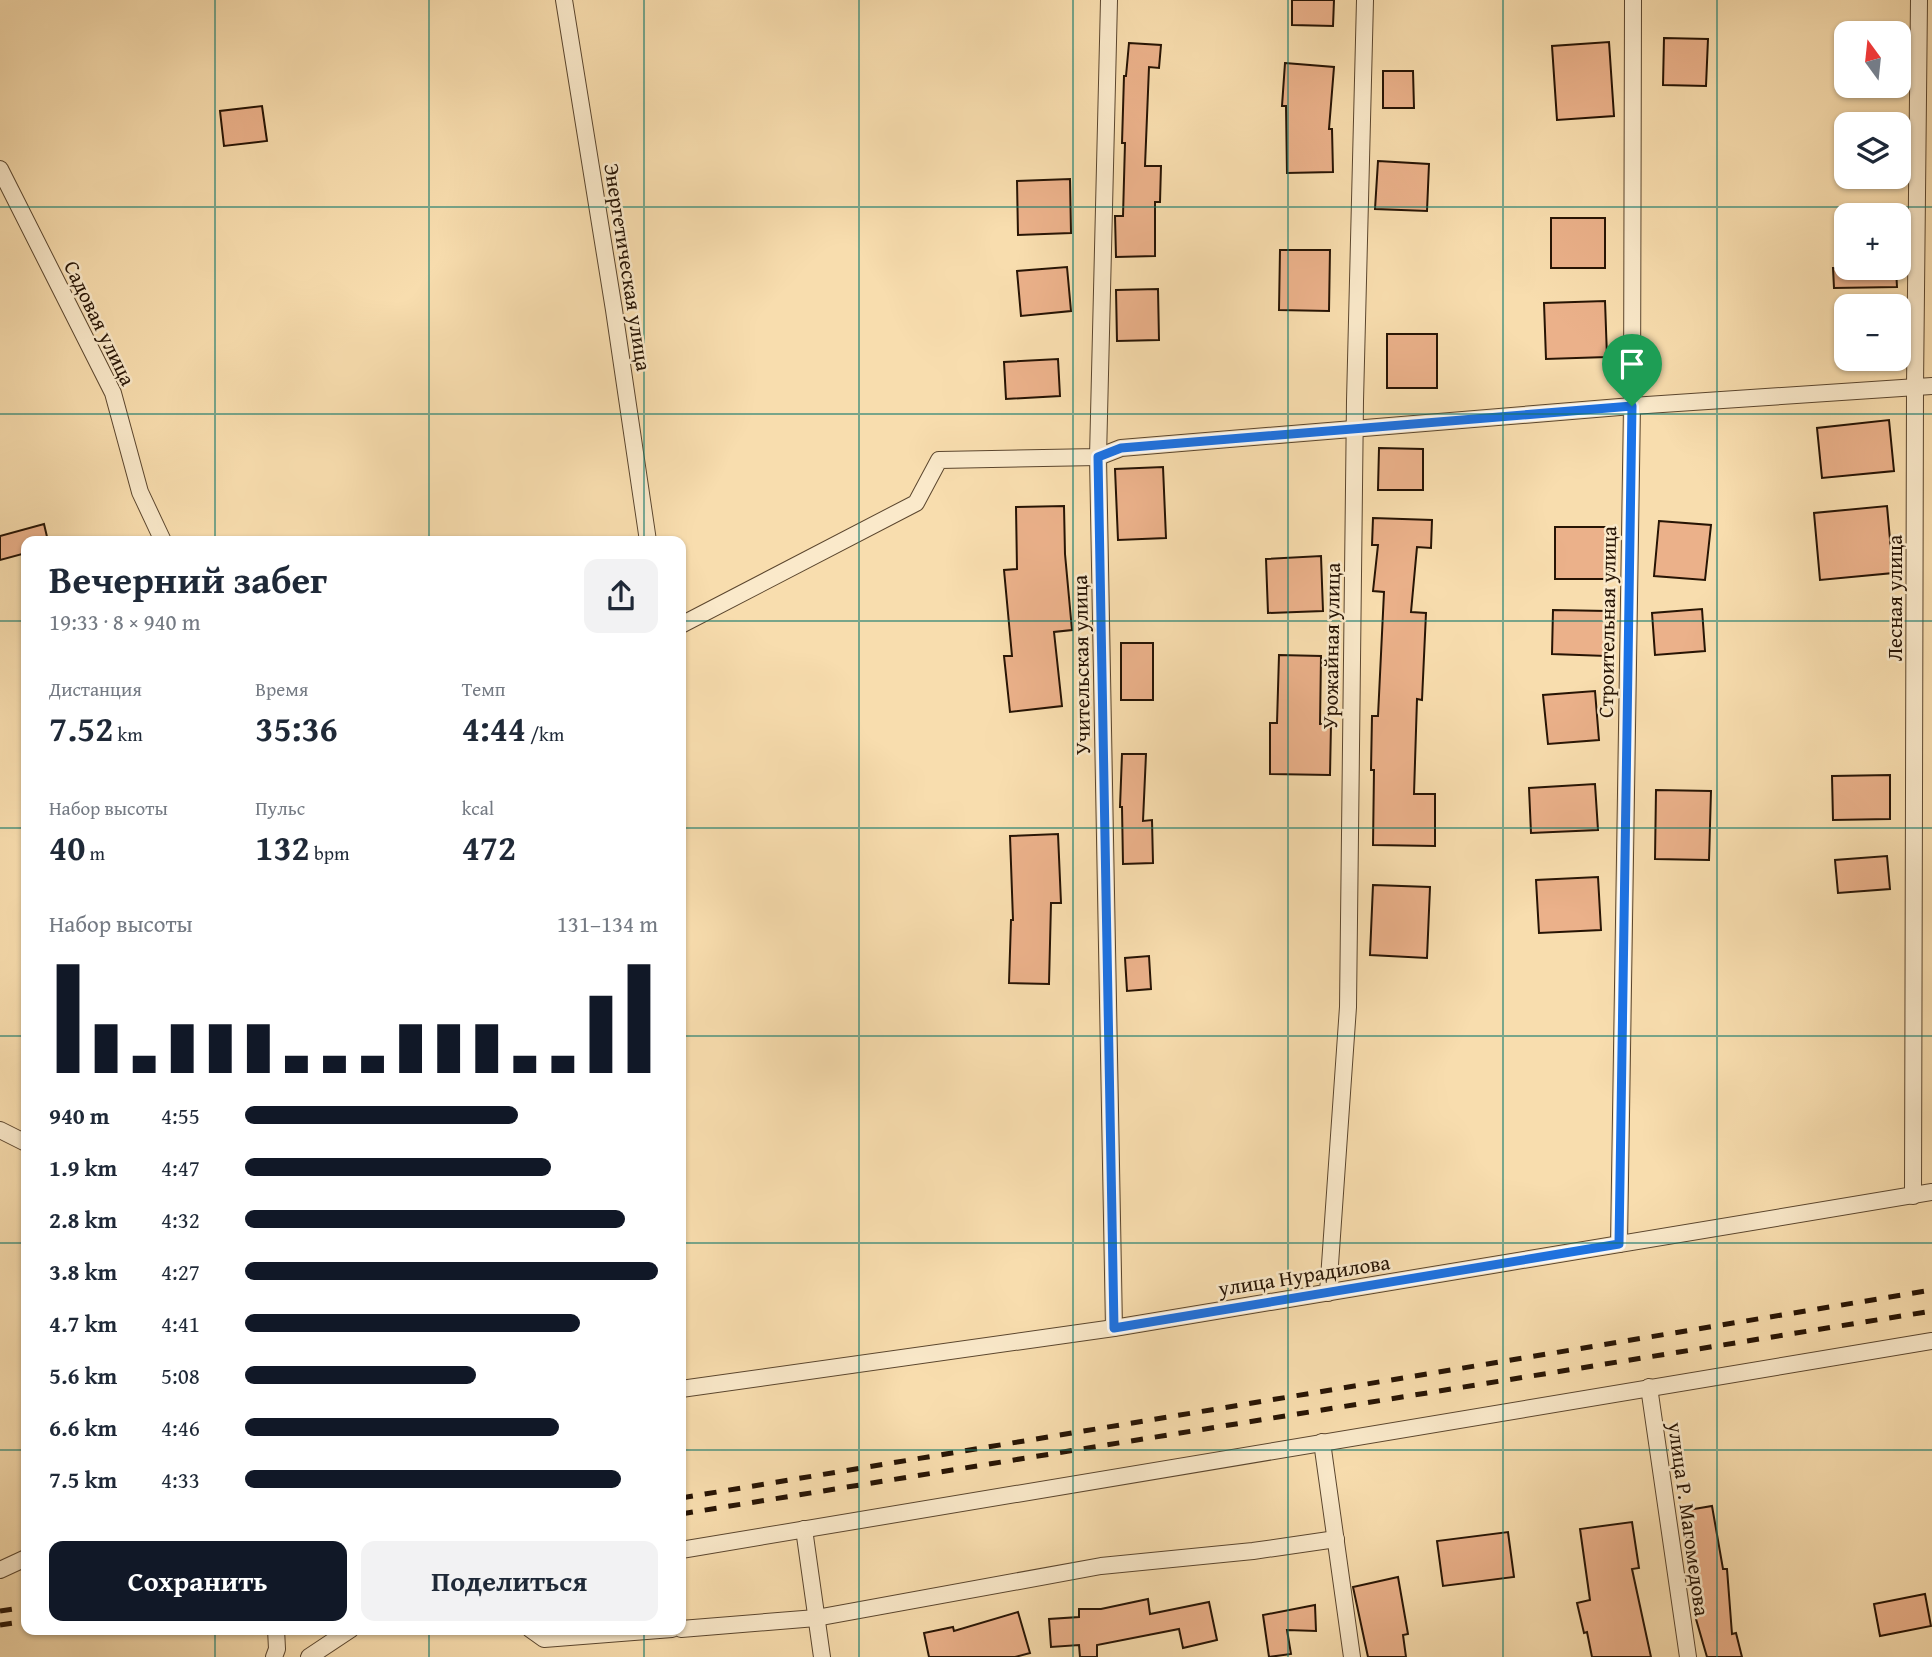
<!DOCTYPE html>
<html lang="ru">
<meta charset="utf-8">
<style>
body{margin:0;font-family:"Gentium Book Plus",serif;background:#f2f2f3;color:#1f2937;height:100vh;display:flex;flex-direction:column;font-size:26px;white-space:nowrap}
*{box-sizing:border-box;margin:0}
p{font-size:23px;color:#747a83}
.icon{flex:none;width:38px;height:38px;fill:none;stroke:currentColor;stroke-width:2;stroke-linecap:round;stroke-linejoin:round}
.map{position:relative;flex:1;overflow:hidden}
.details{position:absolute;left:21px;top:536px;width:665px;height:1099px;display:flex;flex-direction:column;background:#fff;border-radius:14px;box-shadow:0 2px 5px #0004}
.details>*{flex:none}
.needle{width:46px;rotate:345deg}
.buttons{position:absolute;left:1834px;top:21px;display:grid;gap:14px}
.buttons a{display:grid;place-items:center;width:77px;height:77px;border-radius:14px;background:#fff;box-shadow:0 2px 5px #0004;font-size:35px}
.pin{position:absolute;display:grid;place-items:center;width:60px;height:60px;color:#fff;margin:-72px -30px;border-radius:50% 50% 50% 0;rotate:-45deg;box-shadow:0 0 7px #0007}
.pin .icon{rotate:45deg}
.round{display:grid;place-items:center;flex:none;width:74px;height:74px;border-radius:14px;background:#f2f2f3}
.summary{display:flex;align-items:center;justify-content:space-between;height:119px;padding:0 28px}
h1{font-size:38px;font-weight:700;line-height:52px}
.metrics{display:grid;grid-template-columns:repeat(3,1fr);gap:10px;height:119px;padding:7px 28px}
.metrics div{display:grid;align-content:center}
.metrics b{font-size:35px;font-weight:700}
.metrics small{font-size:19px;font-weight:400}
.metrics p{font-size:19px}
.chart{height:196px;padding:14px 28px}
.chart p{display:flex;justify-content:space-between}
.chart svg{width:100%;height:126px;margin-top:7px;stroke:#111827;stroke-width:6}
.action{display:flex;gap:14px;margin-top:auto;padding:14px 28px}
.action a{flex:1;height:80px;border-radius:14px;background:#111827;color:#fff;font-size:28px;font-weight:700;line-height:80px;text-align:center}
.action a+a{background:#f2f2f3;color:#1f2937}
ul{padding:0 28px;list-style:none;font-size:23px}
li{display:grid;grid-template-columns:112px 84px 1fr;align-items:center;height:52px}
li i{height:18px;border-radius:9px;background:#111827}
.map>svg:first-child{display:block}
.building{fill:#ebb18a;stroke:#271404;stroke-width:2}
.lines{fill:none;stroke-linecap:round;stroke-linejoin:round}
.street-casing{stroke:#5b462e;stroke-width:18}
.street{stroke:#fae9ca;stroke-width:16}
.rail{stroke:#271404;stroke-width:5;stroke-dasharray:12 12;stroke-linecap:butt}
.route-casing{stroke:#fff;stroke-width:14}
.route{stroke:#1a73e8;stroke-width:9}
.grid{fill:none;stroke:#0f766e;stroke-width:2;stroke-opacity:0.55}
.labels{text-anchor:middle;dominant-baseline:central;stroke-width:5;stroke-linejoin:round;paint-order:stroke}
.street-label{font-size:21px;fill:#271404;stroke:#fae9ca}
</style>
<div class="map">
<svg width="1932" height="1657" viewBox="0 0 1932 1657">
<rect width="100%" height="100%" fill="#f8ddae"/>
<filter id="stains"><feTurbulence type="fractalNoise" baseFrequency=".00286" numOctaves="4"/><feColorMatrix values="0 0 0 0 .2 0 0 0 0 .09 0 0 0 0 .02 0 0 0 .5 -.17"/></filter>
<radialGradient id="worn" r=".72"><stop offset=".6" stop-color="#630" stop-opacity="0"/><stop offset="1" stop-color="#630" stop-opacity=".3"/></radialGradient>
<!-- building -->
<g class="building">
<polygon points="1292,0 1334,0 1333,26 1292,25"/>
<polygon points="1664,38 1708,39 1706,86 1663,85"/>
<polygon points="1609,42 1614,116 1557,120 1552,46"/>
<polygon points="1129,43 1161,45 1159,68 1149,67 1145,166 1161,166 1160,202 1155,202 1155,256 1116,257 1115,216 1123,216 1125,143 1122,143 1124,76 1126,76"/>
<polygon points="1285,63 1334,67 1329,129 1332,129 1333,172 1287,173 1286,106 1282,106"/>
<polygon points="1383,71 1413,71 1414,108 1383,108"/>
<polygon points="262,106 267,141 224,146 220,111"/>
<polygon points="1378,161 1429,164 1427,211 1375,209"/>
<polygon points="1070,179 1071,233 1018,235 1017,181"/>
<rect x="1551" y="218" width="54" height="50"/>
<polygon points="1280,250 1330,250 1329,311 1279,310"/>
<polygon points="1067,267 1071,311 1021,316 1017,271"/>
<polygon points="1833,268 1896,268 1897,287 1834,288"/>
<polygon points="1158,289 1159,340 1117,341 1116,290"/>
<polygon points="1605,301 1607,357 1546,359 1544,303"/>
<rect x="1387" y="334" width="50" height="54"/>
<polygon points="1058,359 1060,396 1006,399 1004,362"/>
<polygon points="1889,420 1894,471 1822,478 1817,428"/>
<polygon points="1379,448 1423,449 1423,490 1378,490"/>
<polygon points="1163,467 1166,538 1118,540 1115,469"/>
<polygon points="1064,506 1065,554 1072,630 1054,632 1062,706 1010,712 1004,656 1012,656 1004,570 1017,569 1016,507"/>
<polygon points="1887,506 1893,573 1820,580 1814,513"/>
<polygon points="1373,518 1432,520 1431,548 1417,547 1411,612 1426,613 1422,700 1417,699 1414,794 1435,794 1435,846 1373,845 1374,770 1371,770 1372,716 1378,716 1384,592 1373,591 1378,545 1372,545"/>
<polygon points="1659,521 1711,525 1705,580 1654,576"/>
<polygon points="44,524 48,541 26,541 26,553 0,560 0,536"/>
<rect x="1555" y="527" width="54" height="52"/>
<polygon points="1321,556 1323,611 1268,613 1266,559"/>
<polygon points="1702,609 1705,651 1655,655 1652,613"/>
<polygon points="1553,610 1607,611 1606,656 1552,654"/>
<rect x="1121" y="643" width="32" height="57"/>
<polygon points="1279,655 1321,656 1320,724 1331,724 1330,775 1270,774 1270,723 1277,723"/>
<polygon points="1595,691 1599,740 1548,744 1543,695"/>
<polygon points="1122,754 1146,754 1143,821 1152,820 1153,863 1123,864 1122,807 1120,807"/>
<polygon points="1890,775 1890,819 1833,820 1832,776"/>
<polygon points="1595,784 1598,830 1531,833 1529,788"/>
<polygon points="1656,790 1711,791 1709,860 1655,859"/>
<polygon points="1058,834 1061,903 1051,903 1049,984 1009,983 1011,920 1013,920 1010,836"/>
<polygon points="1887,856 1890,889 1838,893 1835,860"/>
<polygon points="1598,877 1601,930 1539,933 1536,880"/>
<polygon points="1373,885 1430,887 1427,958 1370,955"/>
<polygon points="1149,956 1151,989 1127,991 1125,958"/>
<polygon points="1712,1506 1723,1569 1727,1569 1732,1634 1736,1633 1742,1657 1707,1657 1696,1619 1690,1549 1688,1550 1682,1511"/>
<polygon points="1632,1522 1639,1568 1632,1569 1651,1657 1592,1657 1587,1632 1584,1633 1577,1603 1590,1600 1580,1529"/>
<polygon points="1508,1532 1514,1577 1443,1586 1437,1541"/>
<polygon points="1398,1577 1408,1634 1403,1635 1406,1657 1368,1657 1353,1587"/>
<polygon points="1925,1594 1931,1626 1880,1636 1874,1604"/>
<polygon points="1148,1599 1150,1614 1209,1602 1217,1640 1183,1648 1179,1629 1097,1645 1097,1657 1080,1657 1079,1645 1051,1647 1049,1619 1079,1617 1079,1609 1101,1609"/>
<polygon points="1315,1605 1316,1631 1287,1630 1291,1654 1269,1657 1263,1615"/>
<polygon points="1018,1612 1030,1653 1015,1657 929,1657 924,1633 953,1627 954,1631"/>
</g>
<g class="lines">
<defs>
<g id="street">
<polyline points="564,0 614,310 648,541"/>
<polyline points="1109,0 1098,457 1114,1328"/>
<polyline points="0,169 113,393 140,492 163,541"/>
<polyline points="681,625 916,503 939,460 1098,457 1121,448 1632,406 1932,386"/>
<polyline points="0,1130 26,1143"/>
<polyline points="1913,1196 1915,388 1919,0"/>
<polyline points="1619,1244 1632,406 1633,0"/>
<polyline points="1328,1293 1348,1007 1355,401 1365,0"/>
<polyline points="1649,1387 1688,1657"/>
<polyline points="681,1389 1114,1328 1932,1192"/>
<polyline points="1322,1442 1352,1657"/>
<polyline points="804,1529 822,1657"/>
<polyline points="681,1550 1932,1341"/>
<polyline points="0,1570 26,1558"/>
<polyline points="530,1629 544,1639 672,1629"/>
<polyline points="681,1629 816,1618 1101,1566 1253,1551 1336,1539"/>
<polyline points="274,1657 277,1649 276,1629"/>
<polyline points="309,1657 351,1629"/>
</g>
</defs>
<!-- street casing -->
<use href="#street" class="street-casing"/>
<!-- street -->
<use href="#street" class="street"/>
<!-- rail -->
<g class="rail">
<polyline points="681,1498 1932,1290"/>
<polyline points="681,1514 1932,1311"/>
<polyline points="0,1611 26,1607"/>
<polyline points="0,1625 26,1621"/>
</g>
</g>
<g class="lines">
<defs>
<polygon id="route" points="1632,406 1619,1244 1114,1328 1098,457 1121,448"/>
</defs>
<!-- route casing -->
<use href="#route" class="route-casing"/>
<!-- route -->
<use href="#route" class="route"/>
</g>
<!-- grid -->
<path class="grid" d="M215,0V541M429,0V541M644,0V541M859,0V1657M1073,0V1657M1288,0V1657M1503,0V1657M1717,0V1657M0,207H1932M0,414H1932M0,621H26M681,621H1932M0,828H26M681,828H1932M0,1036H26M681,1036H1932M0,1243H26M681,1243H1932M0,1450H26M681,1450H1932M215,1629V1657M429,1629V1657M644,1629V1657"/>
<g class="labels">
<!-- street labels -->
<g class="street-label">
<text transform="translate(628 267) rotate(81)">Энергетическая улица</text>
<text transform="translate(100 323) rotate(64)">Садовая улица</text>
<text transform="translate(1894 598) rotate(-90)">Лесная улица</text>
<text transform="translate(1607 622) rotate(-89)">Строительная улица</text>
<text transform="translate(1331 646) rotate(-89)">Урожайная улица</text>
<text transform="translate(1081 665) rotate(-91)">Учительская улица</text>
<text transform="translate(1304 1275) rotate(-9)">улица Нурадилова</text>
<text transform="translate(1689 1519) rotate(82)">улица Р. Магомедова</text>
</g>
</g>
<rect width="100%" height="100%" filter="url(#stains)"/>
<rect width="100%" height="100%" fill="url(#worn)"/>
</svg>
<div class="buttons">
<a><svg class="needle" viewBox="-14 -14 28 28"><path d="M0-13l5 13h-10z" fill="#e53935"/><path d="M0 13l5-13h-10z" fill="#747a83"/></svg></a>
<a><svg class="icon" aria-label="layers" viewBox="0 0 24 24"><path d="M12 4l9 5-9 5-9-5zM3 14l9 5 9-5"/></svg></a>
<a>+</a>
<a>−</a>
</div>
<div class="pin" style="left:1632px;top:406px;background:#1e9e55"><svg class="icon" aria-label="arrive" viewBox="0 0 24 24"><path d="M6 21V4h12l-3 4 3 4H6"/></svg></div>
<section class="details">
<div class="summary"><div><h1>Вечерний забег</h1><p>19:33 · 8 × 940 m</p></div><a class="round"><svg class="icon" aria-label="share" viewBox="0 0 24 24"><path d="M12 15V3M7 8l5-5 5 5M5 13v7h14v-7"/></svg></a></div>
<div class="metrics">
<div><p>Дистанция</p><b>7.52<small> km</small></b></div>
<div><p>Время</p><b>35:36</b></div>
<div><p>Темп</p><b>4:44<small> /km</small></b></div>
</div>
<div class="metrics">
<div><p>Набор высоты</p><b>40<small> m</small></b></div>
<div><p>Пульс</p><b>132<small> bpm</small></b></div>
<div><p>kcal</p><b>472</b></div>
</div>
<div class="chart"><p><span>Набор высоты</span>131–134 m</p>
<svg viewBox="0 0 160 44" preserveAspectRatio="none"><path d="M5 44V6M15 44V27M25 44V38M35 44V27M45 44V27M55 44V27M65 44V38M75 44V38M85 44V38M95 44V27M105 44V27M115 44V27M125 44V38M135 44V38M145 44V17M155 44V6"/></svg>
</div>
<ul>
<li><b>940 m</b>4:55<i style="width:66%"></i></li>
<li><b>1.9 km</b>4:47<i style="width:74%"></i></li>
<li><b>2.8 km</b>4:32<i style="width:92%"></i></li>
<li><b>3.8 km</b>4:27<i style="width:100%"></i></li>
<li><b>4.7 km</b>4:41<i style="width:81%"></i></li>
<li><b>5.6 km</b>5:08<i style="width:56%"></i></li>
<li><b>6.6 km</b>4:46<i style="width:76%"></i></li>
<li><b>7.5 km</b>4:33<i style="width:91%"></i></li>
</ul>
<div class="action"><a>Сохранить</a><a>Поделиться</a></div>
</section>
</div>
